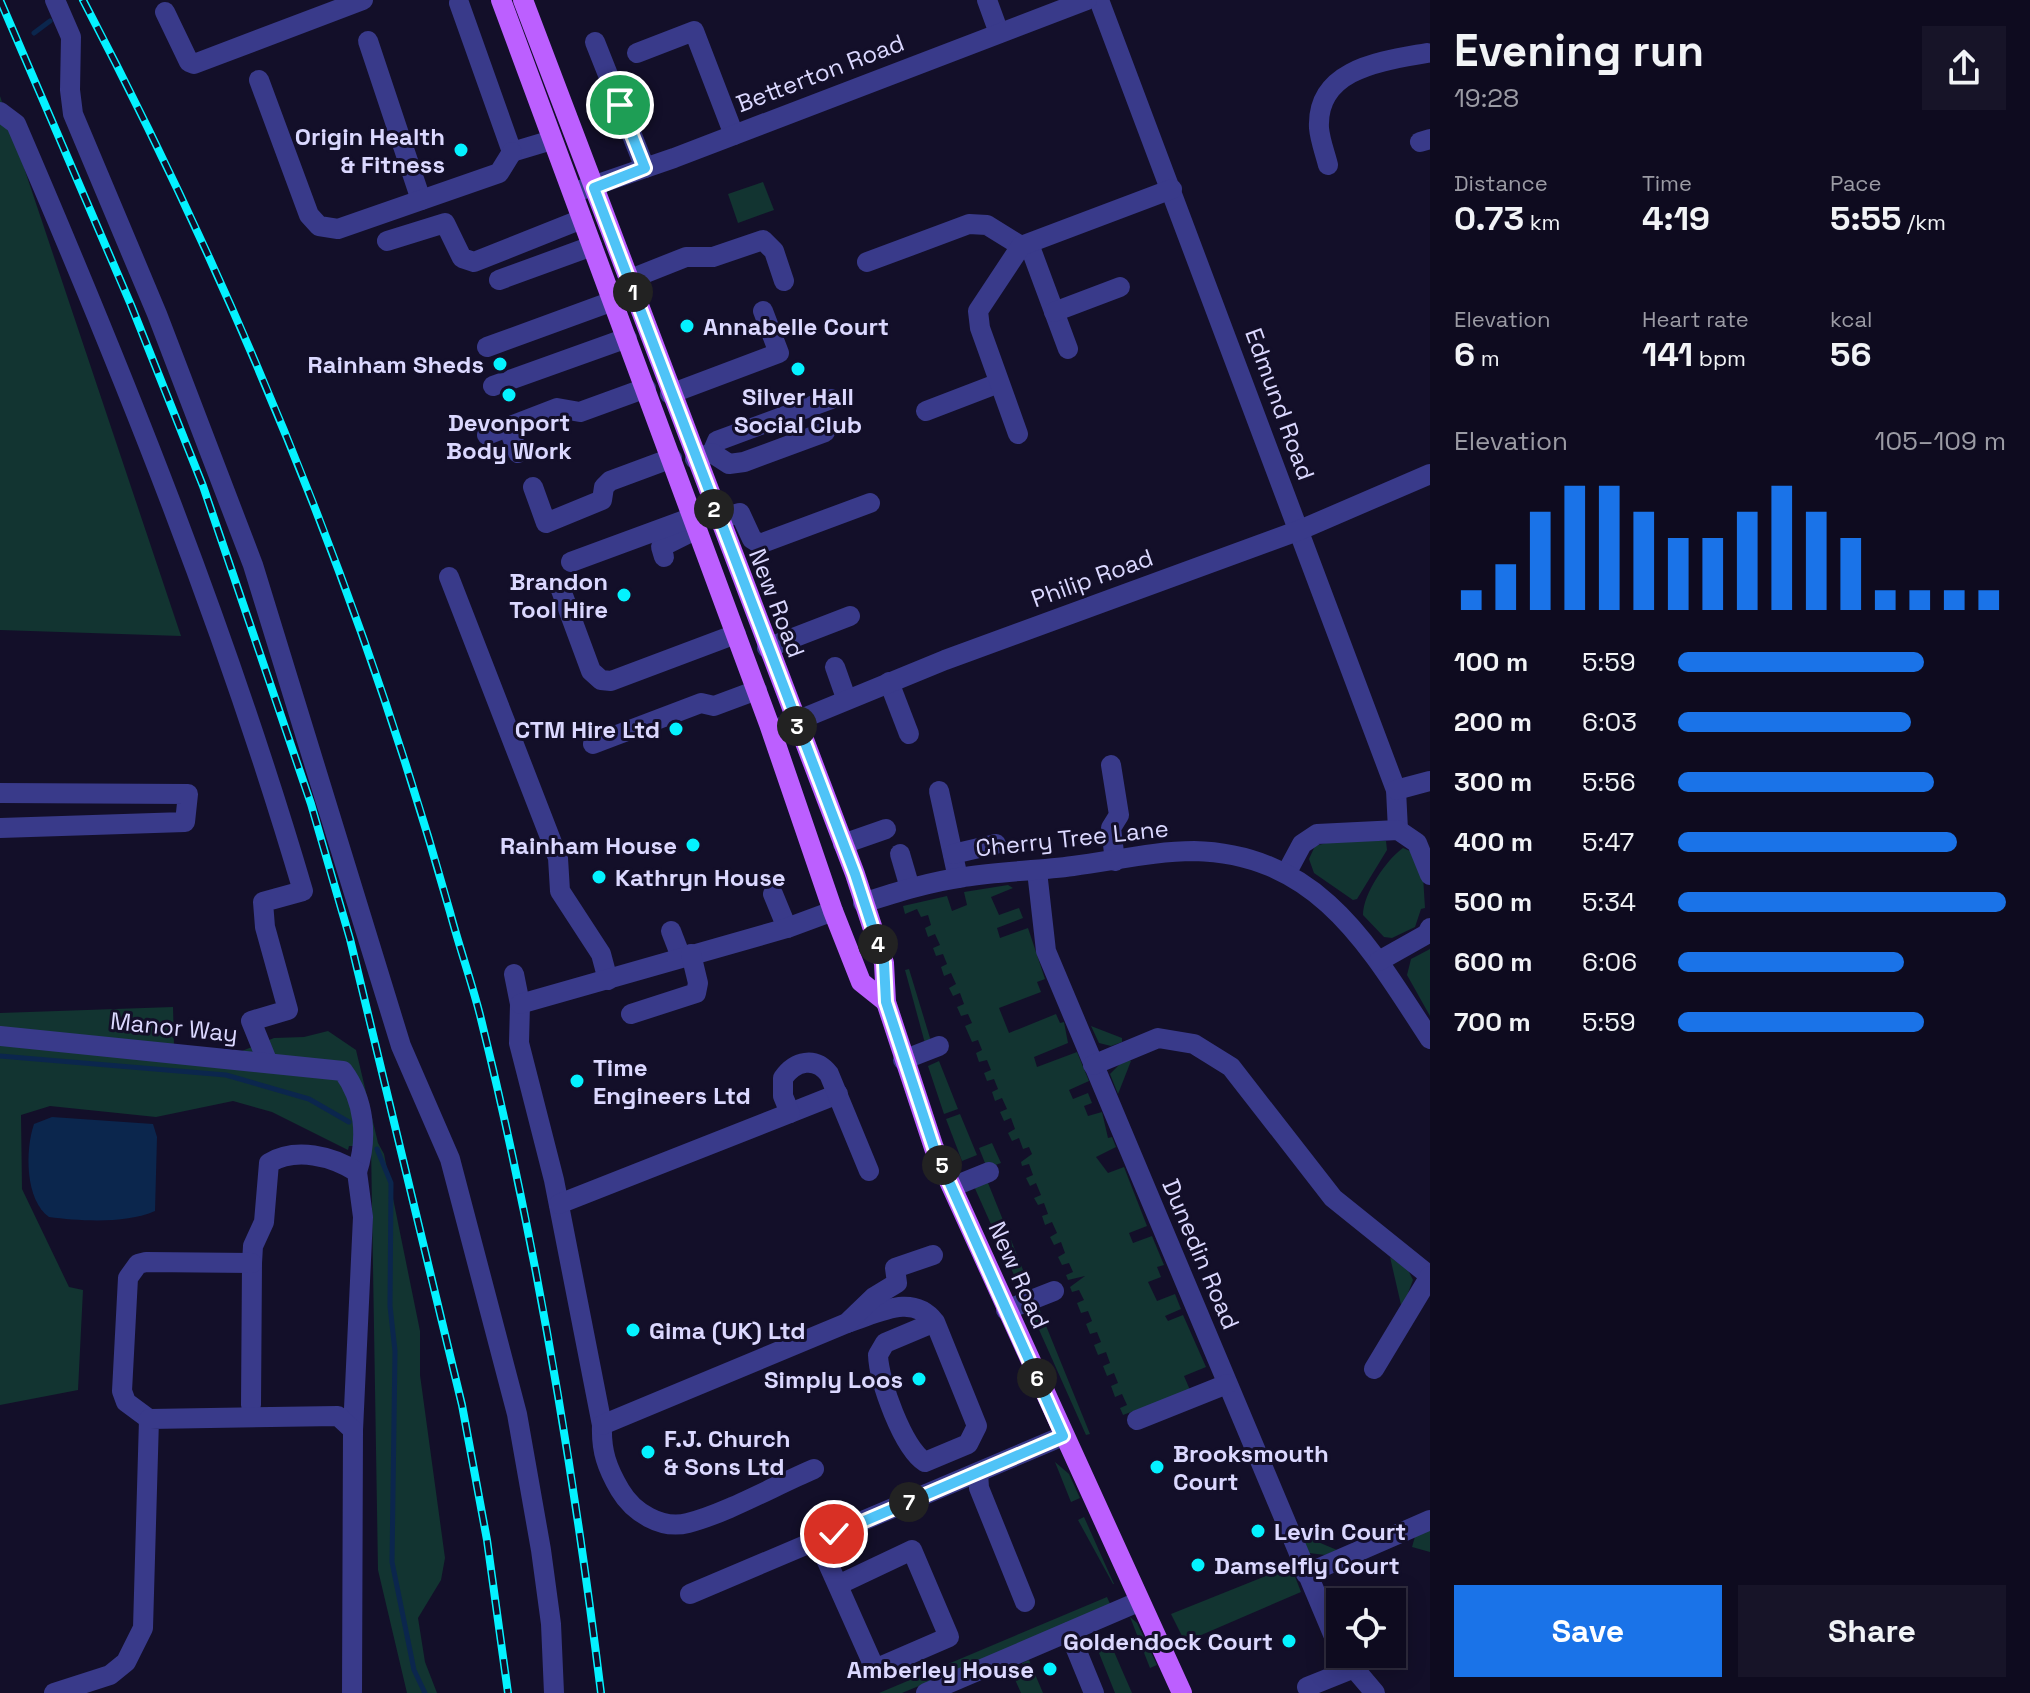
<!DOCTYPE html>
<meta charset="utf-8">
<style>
body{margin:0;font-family:"Space Grotesk",sans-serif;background:#171428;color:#f1f3f6;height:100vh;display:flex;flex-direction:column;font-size:30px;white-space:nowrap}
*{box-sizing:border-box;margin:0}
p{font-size:26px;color:#9b9ba4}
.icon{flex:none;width:44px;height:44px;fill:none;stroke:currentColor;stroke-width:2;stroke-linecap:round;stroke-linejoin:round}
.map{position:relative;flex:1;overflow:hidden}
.side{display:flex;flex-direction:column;background:#0e0b1f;width:600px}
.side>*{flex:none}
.buttons{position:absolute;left:1326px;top:1588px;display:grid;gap:16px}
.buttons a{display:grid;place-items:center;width:80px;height:80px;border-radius:0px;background:#0e0b1f;box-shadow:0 4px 20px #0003,0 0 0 2px #2e2b3d;font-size:40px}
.pin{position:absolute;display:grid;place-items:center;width:68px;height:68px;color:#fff;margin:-34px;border:4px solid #fff;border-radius:50%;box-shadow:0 2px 8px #0007}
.km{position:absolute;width:40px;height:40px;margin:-20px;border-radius:50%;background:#222;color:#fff;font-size:22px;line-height:40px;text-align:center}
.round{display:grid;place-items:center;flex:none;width:84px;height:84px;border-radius:0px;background:#171428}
.summary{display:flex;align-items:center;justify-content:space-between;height:136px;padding:0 24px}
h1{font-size:44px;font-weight:800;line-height:60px}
.figures{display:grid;grid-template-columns:repeat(3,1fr);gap:12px;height:136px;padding:8px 24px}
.figures div{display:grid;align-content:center}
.figures b{font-size:34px;font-weight:800}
.figures small{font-size:22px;font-weight:400}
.figures p{font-size:22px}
.chart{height:224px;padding:16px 24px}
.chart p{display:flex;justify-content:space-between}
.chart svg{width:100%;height:144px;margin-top:8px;stroke:#1a73e8;stroke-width:6}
.cta{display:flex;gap:16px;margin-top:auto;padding:16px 24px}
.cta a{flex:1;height:92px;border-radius:0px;background:#1a73e8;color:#fff;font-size:32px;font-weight:800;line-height:92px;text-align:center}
.cta a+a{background:#171428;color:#f1f3f6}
ul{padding:0 24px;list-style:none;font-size:26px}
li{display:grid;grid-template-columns:128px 96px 1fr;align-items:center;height:60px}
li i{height:20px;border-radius:10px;background:#1a73e8}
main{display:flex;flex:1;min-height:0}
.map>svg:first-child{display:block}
.green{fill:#123431}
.water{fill:#0b264d}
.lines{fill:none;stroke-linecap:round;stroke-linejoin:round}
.stream{stroke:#0b264d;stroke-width:5}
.minor{stroke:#393a8a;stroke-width:20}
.major{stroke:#bc5fff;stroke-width:20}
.rail-casing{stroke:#04f2ff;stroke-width:8}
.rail{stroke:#130f29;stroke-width:5;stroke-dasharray:15;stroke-linecap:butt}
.route-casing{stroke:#fff;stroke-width:16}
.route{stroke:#4fc3f7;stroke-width:10}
.poi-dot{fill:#04f2ff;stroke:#130f29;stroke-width:3}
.labels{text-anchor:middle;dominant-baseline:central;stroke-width:6;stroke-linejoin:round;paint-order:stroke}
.street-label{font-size:24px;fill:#dbd8ff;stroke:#130f29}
.poi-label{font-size:24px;font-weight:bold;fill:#dbd8ff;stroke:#130f29;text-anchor:end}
</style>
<main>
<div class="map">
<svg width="1430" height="1693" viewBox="0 0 1430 1693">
<rect width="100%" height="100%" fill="#130f29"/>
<!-- green -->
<g class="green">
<polygon points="0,96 181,636 0,630"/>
<polygon points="763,182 774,210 738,223 728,194"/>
<polygon points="1326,839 1386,841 1387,850 1357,899 1353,900 1314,873 1309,859 1315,846 1326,843"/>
<path d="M1403,848L1410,851L1423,876L1425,908L1421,909L1415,927L1392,938L1384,937L1363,915C1363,894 1386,860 1403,848Z"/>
<polygon points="1008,885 1013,888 991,897 999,915 1019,908 1023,918 997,928 1000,938 1028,928 1045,979 1037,982 1041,992 999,1008 1009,1033 1056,1014 1060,1023 1064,1022 1068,1043 1034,1057 1037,1067 1077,1052 1089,1081 1069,1090 1073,1099 1088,1093 1092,1103 1084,1106 1088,1116 1102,1112 1108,1138 1112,1137 1116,1147 1096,1157 1108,1173 1124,1167 1147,1226 1129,1233 1133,1243 1152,1236 1164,1265 1157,1267 1161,1277 1148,1282 1157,1301 1175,1294 1181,1309 1165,1316 1168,1321 1183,1315 1206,1367 1184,1376 1190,1390 1123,1415 1120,1408 1127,1405 1122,1394 1115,1397 1111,1386 1118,1383 1114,1373 1107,1376 1103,1366 1110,1363 1106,1352 1098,1355 1094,1345 1101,1342 1097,1332 1090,1334 1086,1324 1092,1321 1088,1311 1081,1313 1077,1303 1084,1300 1079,1290 1072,1292 1070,1287 1085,1276 1068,1280 1066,1275 1073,1272 1069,1263 1062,1265 1058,1257 1065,1253 1061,1242 1054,1245 1050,1237 1057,1233 1052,1222 1045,1225 1042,1216 1048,1214 1044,1203 1038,1205 1034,1198 1041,1195 1036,1183 1030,1186 1026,1178 1033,1175 1029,1164 1022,1166 1021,1162 1032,1154 1029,1147 1023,1149 1019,1138 1012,1141 1008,1133 1015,1129 1011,1118 1004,1121 1000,1112 1007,1109 1002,1098 995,1101 992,1092 998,1089 994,1079 987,1081 984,1073 991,1070 987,1060 979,1062 976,1053 982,1050 978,1040 972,1042 965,1026 972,1023 968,1014 961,1016 957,1007 964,1004 960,993 953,996 949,988 956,984 951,973 944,976 941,967 947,964 943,954 936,956 933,948 940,945 935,934 928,937 925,928 931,925 928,915 921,917 917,909 905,914 903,906 947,896 952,911 967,905 964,892"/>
<polygon points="1430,949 1430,1016 1407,975 1411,959"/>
<polygon points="909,969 930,1038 931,1046 926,1047 905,970"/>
<polygon points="173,1007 174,1046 242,1051 274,1038 304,1037 328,1031 356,1050 378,1143 384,1154 420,1331 420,1375 445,1558 441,1580 418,1618 425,1662 437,1693 407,1693 378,1570 371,1146 349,1146 348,1150 272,1112 233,1101 156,1117 50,1106 21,1115 22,1189 69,1287 83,1290 78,1390 0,1405 0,1013"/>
<polygon points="1091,1026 1122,1038 1122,1042 1111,1046 1099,1043"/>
<polygon points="1126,1058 1131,1061 1118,1094 1110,1074"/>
<polygon points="939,1061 958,1109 944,1114 928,1066"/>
<polygon points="960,1114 977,1155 962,1161 946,1119"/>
<polygon points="992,1143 1001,1163 987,1168 979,1148"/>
<polygon points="986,1178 1009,1235 998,1240 973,1184"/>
<polygon points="1011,1240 1033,1295 1025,1299 1000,1244"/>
<polygon points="1390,1257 1408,1270 1413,1280 1402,1309"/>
<polygon points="1036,1301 1090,1434 1086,1435 1028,1305"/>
<polygon points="1055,1462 1069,1474 1080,1498 1071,1502"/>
<polygon points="1084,1517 1114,1584 1113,1584 1078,1520"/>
<polygon points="1430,1530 1430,1552 1412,1547 1416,1533"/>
<polygon points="1299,1534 1337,1550 1325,1555 1309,1553"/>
<polygon points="1291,1566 1301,1592 1185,1642 1171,1614"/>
<polygon points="1107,1597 1111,1606 902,1693 879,1693"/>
<polygon points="1130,1617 1137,1623 1157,1665 1150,1668"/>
<polygon points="1108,1638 1132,1693 1115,1693 1095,1643"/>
<polygon points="1029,1660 1043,1693 1021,1693 1013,1675 1025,1670 1022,1663"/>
</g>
<!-- water -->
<path class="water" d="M52,1117L153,1124L157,1137L155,1211C126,1224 80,1221 49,1217C25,1200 25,1150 34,1124Z"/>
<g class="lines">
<!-- stream -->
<g class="stream">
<polyline points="34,33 50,21"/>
<polyline points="0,1056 226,1075 309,1099 349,1122"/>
<polyline points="377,1149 391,1183 390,1306 395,1351 392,1562 414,1670 425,1693"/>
</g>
<!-- minor -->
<g class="minor">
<polyline points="55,0 71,37 70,90 73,114 157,314 253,565 401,1046 450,1159 517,1414 541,1550 551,1624 554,1693"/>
<polyline points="987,0 999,33"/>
<polyline points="1099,0 1396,790 1398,830"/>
<polyline points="459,3 512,152 552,140"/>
<polyline points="165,12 189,62 194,64 363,0"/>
<polyline points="368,41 421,200"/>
<polyline points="595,42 645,168"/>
<polyline points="637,53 694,31 734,135"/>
<polyline points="259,80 309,215 319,226 338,229 499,173 512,152"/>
<path d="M0,112L16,124C124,375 226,629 303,891L263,902L265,927L288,1010L251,1021L268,1063"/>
<polyline points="1420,142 1430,139"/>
<path d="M1328,165C1325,153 1320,140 1319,128C1316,68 1383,61 1427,53"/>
<polyline points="578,191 674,158 1087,0"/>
<polyline points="387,241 445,223 462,258 474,262 582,219"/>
<polyline points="1029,244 1068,349"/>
<polyline points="867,262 969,224 987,225 1021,246"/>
<polyline points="499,280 592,246"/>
<polyline points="628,280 686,257 713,257 763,240 774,251 784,281"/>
<polyline points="1054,312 1120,287"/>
<polyline points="487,347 613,301"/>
<polyline points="493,386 627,338"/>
<polyline points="670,394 779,353 763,311"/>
<polyline points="926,411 999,383"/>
<polyline points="508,427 518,453"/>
<polyline points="1018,434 980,328 978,311 1021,246 1172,189"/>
<polyline points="487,435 557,408 580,412 646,388"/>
<polyline points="712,453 717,441 831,399"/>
<polyline points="695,459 712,453 729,464 744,462 825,432"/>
<polyline points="533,487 546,523 602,500 604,487 610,481 672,458"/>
<polyline points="718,519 740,513 752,539 760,544 870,503"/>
<polyline points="664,557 661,547 687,534"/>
<polyline points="571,562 693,517"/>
<polyline points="449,577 558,858 560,891 601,954 608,980"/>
<polyline points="561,590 591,671 601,680 611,681 736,634"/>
<polyline points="767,648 850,616"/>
<polyline points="835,667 846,698"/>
<polyline points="889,682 909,734"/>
<polyline points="772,731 945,660 1300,530 1430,474"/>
<polyline points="593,744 701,703 714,706 757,690"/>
<polyline points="1111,765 1119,815 1111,828 1115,861"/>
<polyline points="1396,790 1430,781"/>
<polyline points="939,791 958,878"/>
<polyline points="0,793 188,794 185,822 0,828"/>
<polyline points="843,844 886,829"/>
<polyline points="900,854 910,888"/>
<polyline points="953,854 996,844"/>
<polyline points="1037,871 1046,951 1340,1651"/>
<polyline points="1287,872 1302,844 1317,834 1398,830 1417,843 1430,875"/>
<polyline points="773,894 787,928"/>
<path d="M863,903C897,892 929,882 964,877C1000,871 1037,871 1073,866C1113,861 1155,851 1194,851C1319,854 1369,946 1430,1039"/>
<polyline points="671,931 681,957"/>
<polyline points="1379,961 1427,934 1430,928"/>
<path d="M514,974L520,1004L519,1043L554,1180L602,1425C601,1451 607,1468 620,1490C633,1512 661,1530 688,1523C727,1513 776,1485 814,1469"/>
<polyline points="520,1004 787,928 833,911"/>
<polyline points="631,1014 696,993 698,983 691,954"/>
<path d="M0,1036L343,1071C365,1101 368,1138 357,1172"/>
<polyline points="903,1060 939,1046"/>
<polyline points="1093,1065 1158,1038 1194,1044 1231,1067 1333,1198 1430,1276"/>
<polyline points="790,1113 838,1094"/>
<polyline points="952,1187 989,1172"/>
<path d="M559,1204L790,1113L783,1096V1078C795,1061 815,1056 829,1074L869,1171"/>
<polyline points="1006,1310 1054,1291"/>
<path d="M847,1323C877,1314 912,1292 935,1322L977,1426L968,1444L925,1462C903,1448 879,1382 878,1355L885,1343L935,1322"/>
<polyline points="1374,1369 1430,1276"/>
<path d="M251,1405L252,1263L253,1246L264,1222L269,1163C296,1147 332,1156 357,1172L363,1217L353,1430"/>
<polyline points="149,1419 126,1402 122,1391 128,1278 138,1264 146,1262 252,1263"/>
<polyline points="1137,1420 1227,1384"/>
<polyline points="602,1425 847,1323 874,1297 897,1283 895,1268 933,1255"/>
<polyline points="978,1473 979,1488 1025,1602"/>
<polyline points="818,1540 826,1559 875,1669 949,1637 912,1550 838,1585"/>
<polyline points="1306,1574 1430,1520"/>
<polyline points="690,1594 1063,1436"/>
<polyline points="1069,1632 1094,1693"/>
<polyline points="1342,1654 1375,1693"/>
<polyline points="1307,1687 1352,1669"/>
<polyline points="54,1693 110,1675 126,1662 143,1628 149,1419 338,1416 353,1430 352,1693"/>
<polyline points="926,1693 1138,1602"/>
</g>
<!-- major -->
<g class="major">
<polyline points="501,0 769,724 833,911 861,982 886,1002"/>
<polyline points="523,0 855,874 884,963 886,1002 934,1148 1182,1693"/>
</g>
<defs>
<g id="rail">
<polyline points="0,0 131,305 203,486 311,804 350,939 462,1405 487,1540 508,1693"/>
<path d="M83,0C236,292 361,594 450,912C459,946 471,980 480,1015C535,1238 573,1465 601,1693"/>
</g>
</defs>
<!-- rail casing -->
<use href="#rail" class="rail-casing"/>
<!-- rail -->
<use href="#rail" class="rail"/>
</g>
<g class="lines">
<defs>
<polyline id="route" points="620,105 645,168 594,188 855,874 884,963 886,1002 934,1148 1063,1436 834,1534"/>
</defs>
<!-- route casing -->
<use href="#route" class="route-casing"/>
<!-- route -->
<use href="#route" class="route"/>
</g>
<!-- markers -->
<g class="poi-dot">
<circle cx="461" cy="150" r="8"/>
<circle cx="687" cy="326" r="8"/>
<circle cx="500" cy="364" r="8"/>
<circle cx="798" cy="369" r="8"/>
<circle cx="509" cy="395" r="8"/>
<circle cx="624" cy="595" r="8"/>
<circle cx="676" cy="729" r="8"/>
<circle cx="693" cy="845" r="8"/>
<circle cx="599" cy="877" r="8"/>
<circle cx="577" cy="1081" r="8"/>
<circle cx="633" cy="1330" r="8"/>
<circle cx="919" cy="1379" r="8"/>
<circle cx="648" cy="1452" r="8"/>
<circle cx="1157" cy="1467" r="8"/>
<circle cx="1258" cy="1531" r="8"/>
<circle cx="1198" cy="1565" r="8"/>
<circle cx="1289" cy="1641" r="8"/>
<circle cx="1050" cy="1669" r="8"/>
</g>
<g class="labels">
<!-- street labels -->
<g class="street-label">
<text transform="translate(820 73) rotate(-21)">Betterton Road</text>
<text transform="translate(1280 404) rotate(70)">Edmund Road</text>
<text transform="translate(1092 578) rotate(-20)">Philip Road</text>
<text transform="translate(777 603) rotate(69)">New Road</text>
<text transform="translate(1072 838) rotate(-6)">Cherry Tree Lane</text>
<text transform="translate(174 1027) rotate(6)">Manor Way</text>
<text transform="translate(1201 1254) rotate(67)">Dunedin Road</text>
<text transform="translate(1019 1275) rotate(66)">New Road</text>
</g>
<!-- poi labels -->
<g class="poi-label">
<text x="445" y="136">Origin Health<tspan x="445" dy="28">&amp; Fitness</tspan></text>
<text x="703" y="326" text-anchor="start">Annabelle Court</text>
<text x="484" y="364">Rainham Sheds</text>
<text x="798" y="396" text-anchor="middle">Silver Hall<tspan x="798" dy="28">Social Club</tspan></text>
<text x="509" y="422" text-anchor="middle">Devonport<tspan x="509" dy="28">Body Work</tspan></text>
<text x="608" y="581">Brandon<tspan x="608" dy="28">Tool Hire</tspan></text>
<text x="660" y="729">CTM Hire Ltd</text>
<text x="677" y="845">Rainham House</text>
<text x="615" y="877" text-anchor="start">Kathryn House</text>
<text x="593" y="1067" text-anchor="start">Time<tspan x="593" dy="28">Engineers Ltd</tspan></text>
<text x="649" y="1330" text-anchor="start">Gima (UK) Ltd</text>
<text x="903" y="1379">Simply Loos</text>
<text x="664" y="1438" text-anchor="start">F.J. Church<tspan x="664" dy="28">&amp; Sons Ltd</tspan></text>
<text x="1173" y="1453" text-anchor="start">Brooksmouth<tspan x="1173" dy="28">Court</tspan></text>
<text x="1274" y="1531" text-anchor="start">Levin Court</text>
<text x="1214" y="1565" text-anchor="start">Damselfly Court</text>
<text x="1273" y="1641">Goldendock Court</text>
<text x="1034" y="1669">Amberley House</text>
</g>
</g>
</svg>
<div class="buttons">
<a><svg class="icon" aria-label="locate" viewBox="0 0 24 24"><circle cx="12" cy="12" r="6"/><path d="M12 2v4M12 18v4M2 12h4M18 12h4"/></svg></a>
</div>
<div class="pin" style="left:620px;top:105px;background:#1e9e55"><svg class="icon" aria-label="arrive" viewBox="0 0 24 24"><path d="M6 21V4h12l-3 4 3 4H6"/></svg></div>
<div class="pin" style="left:834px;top:1534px;background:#d93025"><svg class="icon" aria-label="check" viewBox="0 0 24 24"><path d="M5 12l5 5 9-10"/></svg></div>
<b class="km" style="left:633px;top:292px">1</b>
<b class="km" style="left:714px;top:509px">2</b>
<b class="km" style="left:797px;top:726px">3</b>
<b class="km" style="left:878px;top:944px">4</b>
<b class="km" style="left:942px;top:1165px">5</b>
<b class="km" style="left:1037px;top:1378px">6</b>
<b class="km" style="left:909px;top:1502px">7</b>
</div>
<section class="side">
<div class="summary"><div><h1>Evening run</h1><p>19:28</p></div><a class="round"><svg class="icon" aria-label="share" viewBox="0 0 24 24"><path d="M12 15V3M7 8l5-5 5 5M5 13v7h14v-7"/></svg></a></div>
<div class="figures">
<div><p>Distance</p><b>0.73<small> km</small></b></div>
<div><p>Time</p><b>4:19</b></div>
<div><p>Pace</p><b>5:55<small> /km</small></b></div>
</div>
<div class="figures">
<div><p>Elevation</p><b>6<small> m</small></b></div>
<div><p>Heart rate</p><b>141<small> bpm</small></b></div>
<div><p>kcal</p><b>56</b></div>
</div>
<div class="chart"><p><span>Elevation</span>105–109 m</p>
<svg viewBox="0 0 160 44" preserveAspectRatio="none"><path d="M5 44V38M15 44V30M25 44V14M35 44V6M45 44V6M55 44V14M65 44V22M75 44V22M85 44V14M95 44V6M105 44V14M115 44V22M125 44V38M135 44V38M145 44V38M155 44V38"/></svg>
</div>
<ul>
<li><b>100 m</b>5:59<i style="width:75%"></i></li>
<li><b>200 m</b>6:03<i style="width:71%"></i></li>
<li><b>300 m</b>5:56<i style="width:78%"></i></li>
<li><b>400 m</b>5:47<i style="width:85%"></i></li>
<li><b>500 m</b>5:34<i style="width:100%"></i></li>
<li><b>600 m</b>6:06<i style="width:69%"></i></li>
<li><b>700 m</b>5:59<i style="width:75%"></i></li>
</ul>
<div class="cta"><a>Save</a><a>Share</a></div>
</section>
</main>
